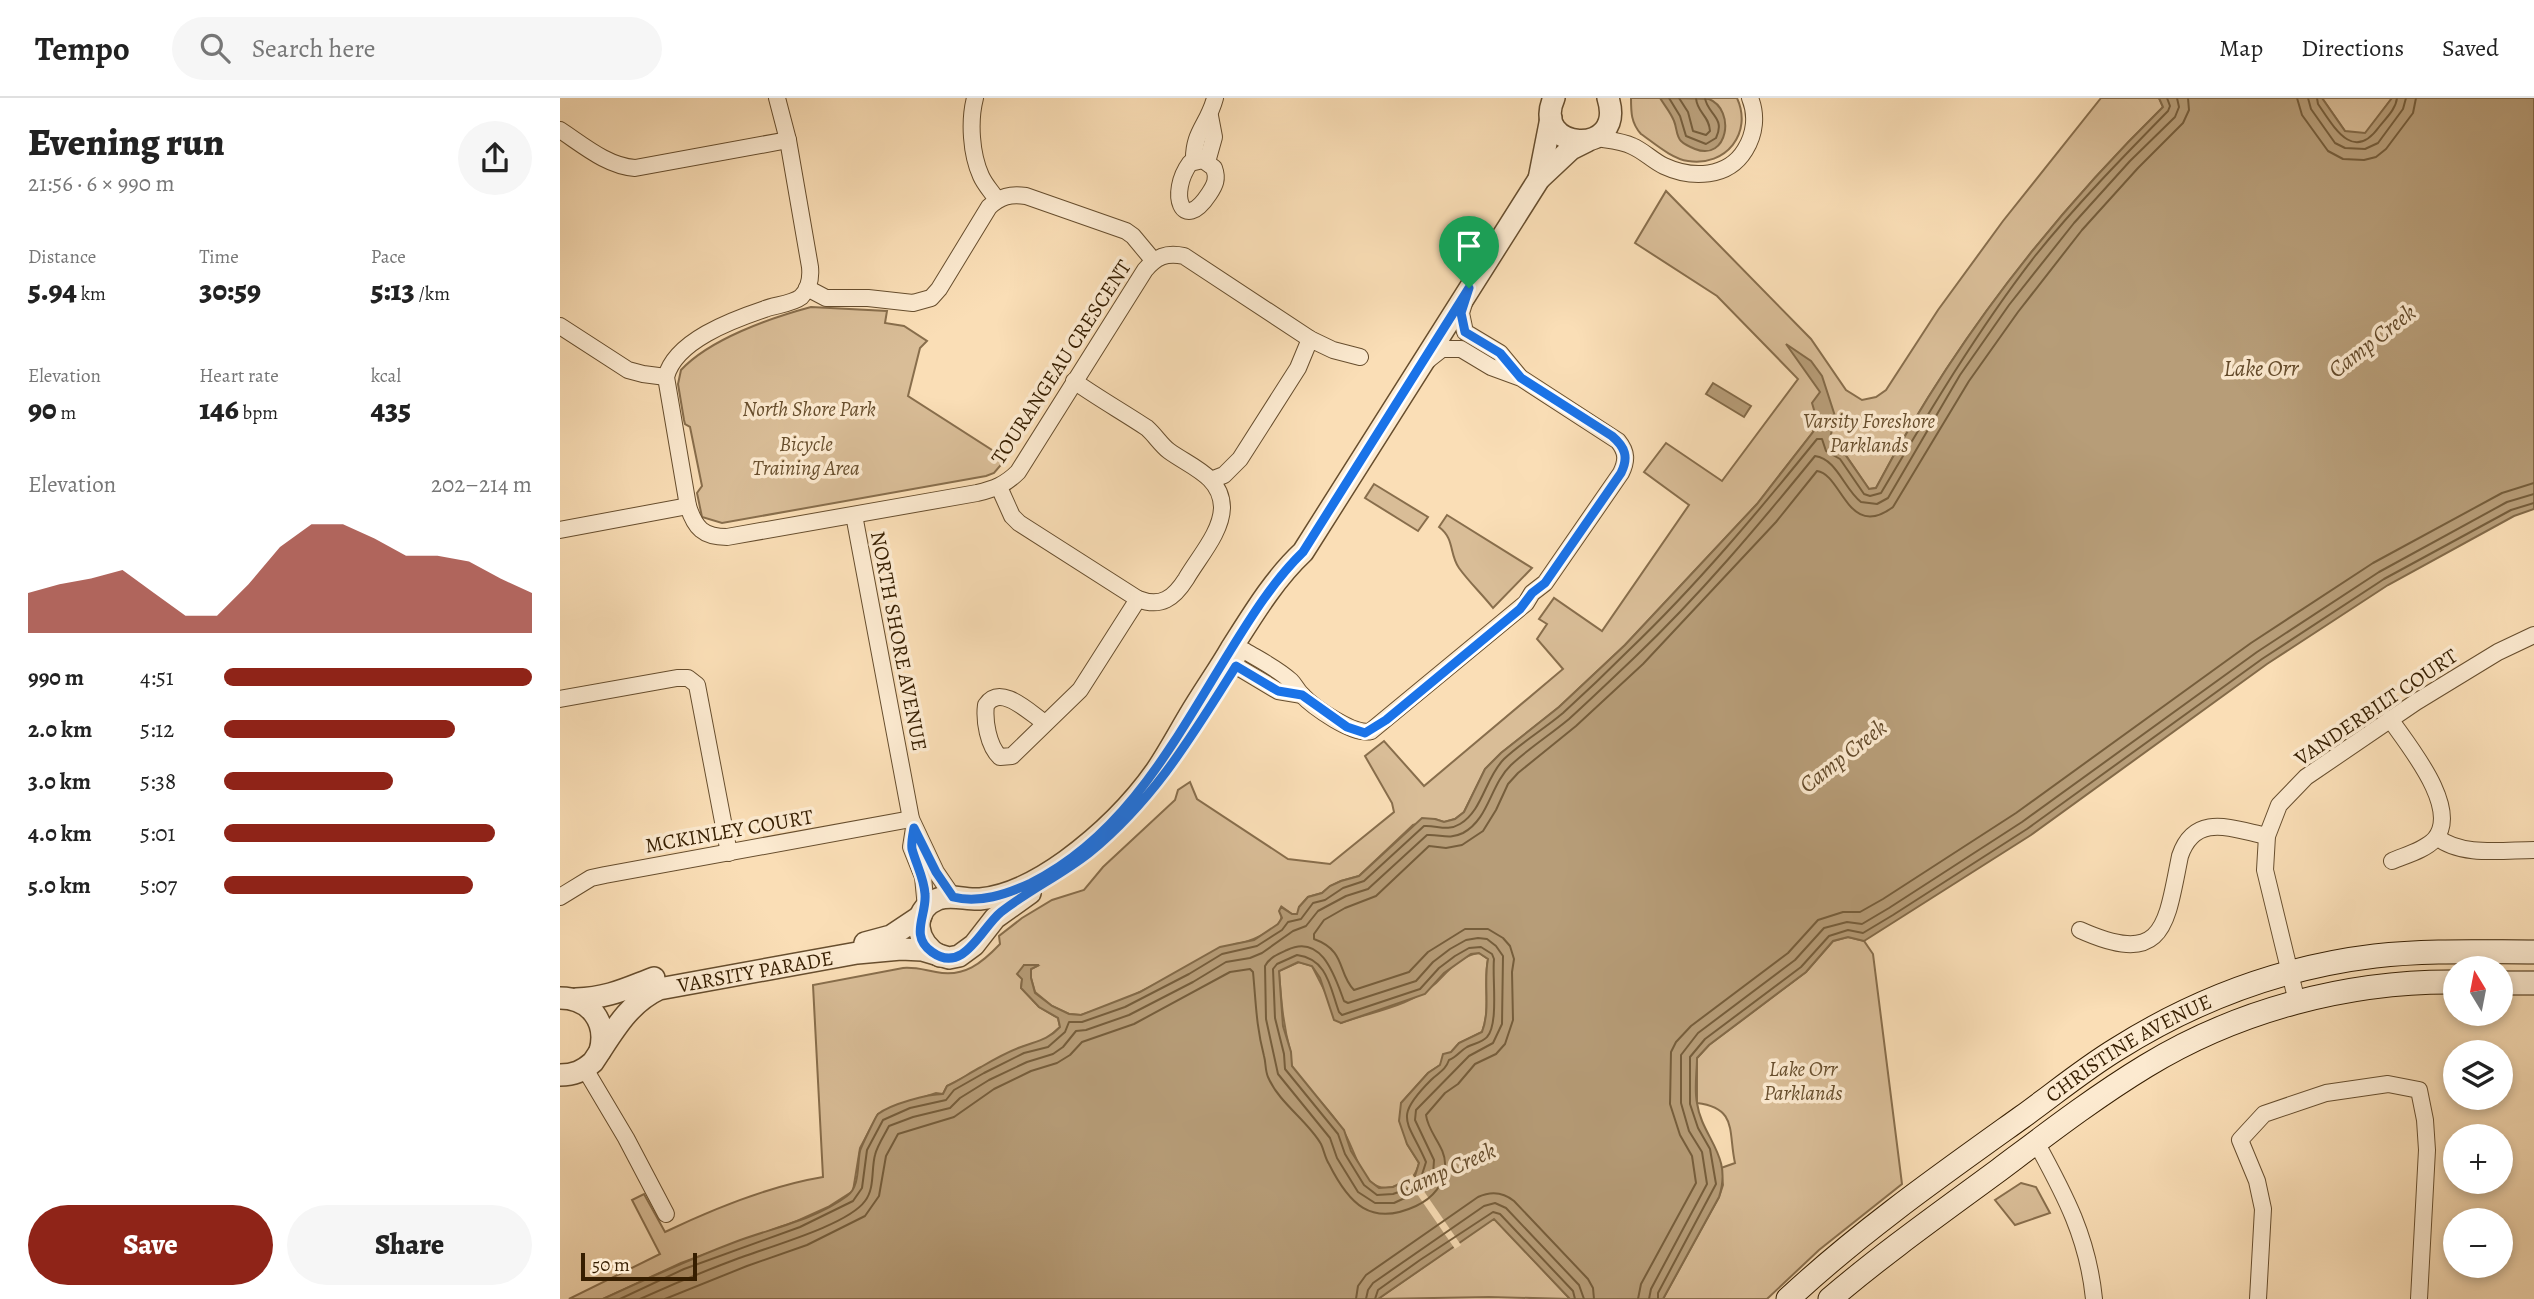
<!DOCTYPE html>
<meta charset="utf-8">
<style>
body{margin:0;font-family:Alegreya,serif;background:#f6f6f6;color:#222;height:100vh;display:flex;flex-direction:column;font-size:26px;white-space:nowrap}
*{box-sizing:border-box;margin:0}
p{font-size:23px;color:#767676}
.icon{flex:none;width:38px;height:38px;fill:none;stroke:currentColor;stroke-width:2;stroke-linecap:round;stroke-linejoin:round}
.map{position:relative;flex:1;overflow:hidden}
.drawer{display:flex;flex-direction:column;background:#fff;width:560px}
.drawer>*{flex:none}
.needle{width:46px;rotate:350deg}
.buttons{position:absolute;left:1883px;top:858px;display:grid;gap:14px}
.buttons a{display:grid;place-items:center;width:70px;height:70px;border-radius:50%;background:#fff;box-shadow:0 4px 10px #0003;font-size:35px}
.scale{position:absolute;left:21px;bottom:18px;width:116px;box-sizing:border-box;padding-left:7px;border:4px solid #361e00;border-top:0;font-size:19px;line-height:24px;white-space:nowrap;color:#361e00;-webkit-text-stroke:5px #fcead0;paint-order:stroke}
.pin{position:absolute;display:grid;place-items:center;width:60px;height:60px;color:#fff;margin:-72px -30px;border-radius:50% 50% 50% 0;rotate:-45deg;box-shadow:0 0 7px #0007}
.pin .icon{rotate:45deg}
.round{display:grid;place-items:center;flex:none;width:74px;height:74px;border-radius:37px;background:#f6f6f6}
.overview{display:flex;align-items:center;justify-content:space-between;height:119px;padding:0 28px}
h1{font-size:38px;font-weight:800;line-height:52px}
.metrics{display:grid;grid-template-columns:repeat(3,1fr);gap:10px;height:119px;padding:7px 28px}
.metrics div{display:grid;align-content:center}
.metrics b{font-size:30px;font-weight:800}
.metrics small{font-size:19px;font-weight:400}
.metrics p{font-size:19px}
.chart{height:196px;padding:14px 28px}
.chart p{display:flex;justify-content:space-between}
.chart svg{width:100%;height:126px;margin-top:7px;fill:#8f2418;opacity:.7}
.primary-button{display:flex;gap:14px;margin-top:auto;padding:14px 28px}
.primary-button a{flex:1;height:80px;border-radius:42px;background:#8f2418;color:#fff;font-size:28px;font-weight:800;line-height:80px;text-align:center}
.primary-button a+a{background:#f6f6f6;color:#222}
ul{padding:0 28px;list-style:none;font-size:23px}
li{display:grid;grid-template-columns:112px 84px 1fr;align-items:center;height:52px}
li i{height:18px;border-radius:9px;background:#8f2418}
header{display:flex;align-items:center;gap:42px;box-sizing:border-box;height:98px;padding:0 35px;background:#fff;border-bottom:2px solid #e0e0e0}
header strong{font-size:33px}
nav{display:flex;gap:38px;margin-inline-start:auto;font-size:24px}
.search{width:490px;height:63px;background:#f6f6f6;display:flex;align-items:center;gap:18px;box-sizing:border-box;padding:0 24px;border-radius:38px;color:#767676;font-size:26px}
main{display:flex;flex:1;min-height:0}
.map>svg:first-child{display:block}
.green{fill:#d9bd97;stroke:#886e4c;stroke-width:2}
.water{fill:#b79d78;stroke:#836a48;stroke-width:2;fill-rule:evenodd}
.pier{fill:#fadeb6}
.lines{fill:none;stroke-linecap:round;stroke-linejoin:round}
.shore{stroke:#765e3c;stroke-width:2}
.minor-casing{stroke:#674e2e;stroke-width:18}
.tertiary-casing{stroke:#674e2e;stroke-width:24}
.secondary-casing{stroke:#361e00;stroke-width:25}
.minor{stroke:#fcead0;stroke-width:16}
.tertiary{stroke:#fcead0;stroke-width:21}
.secondary{stroke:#fcead0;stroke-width:23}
.route-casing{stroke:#fff;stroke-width:14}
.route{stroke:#1a73e8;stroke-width:9}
.labels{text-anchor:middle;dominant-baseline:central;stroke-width:7;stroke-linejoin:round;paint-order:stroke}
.street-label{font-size:21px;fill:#361e00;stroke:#fcead0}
.park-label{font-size:21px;font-style:italic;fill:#674e2d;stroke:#fcead0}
.water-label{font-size:23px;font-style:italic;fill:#634a2a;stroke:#fcead0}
</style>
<header>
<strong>Tempo</strong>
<div class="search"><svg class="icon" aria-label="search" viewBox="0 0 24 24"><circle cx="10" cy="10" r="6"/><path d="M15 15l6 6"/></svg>Search here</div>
<nav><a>Map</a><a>Directions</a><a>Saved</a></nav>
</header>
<main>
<section class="drawer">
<div class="overview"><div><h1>Evening run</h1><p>21:56 · 6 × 990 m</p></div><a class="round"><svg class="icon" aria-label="share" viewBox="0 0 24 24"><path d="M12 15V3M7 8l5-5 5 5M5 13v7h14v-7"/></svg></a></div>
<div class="metrics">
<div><p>Distance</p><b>5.94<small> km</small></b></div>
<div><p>Time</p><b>30:59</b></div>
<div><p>Pace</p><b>5:13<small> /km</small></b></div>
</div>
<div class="metrics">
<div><p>Elevation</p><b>90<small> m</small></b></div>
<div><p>Heart rate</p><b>146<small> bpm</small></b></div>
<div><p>kcal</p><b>435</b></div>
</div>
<div class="chart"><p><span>Elevation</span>202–214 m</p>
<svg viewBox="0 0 160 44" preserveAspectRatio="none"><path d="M0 44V30L10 27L20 25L30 22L40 30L50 38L60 38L70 27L80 14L90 6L100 6L110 11L120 17L130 17L140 19L150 25L160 30V44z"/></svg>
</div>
<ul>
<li><b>990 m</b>4:51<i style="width:100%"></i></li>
<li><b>2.0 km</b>5:12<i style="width:75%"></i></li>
<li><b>3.0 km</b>5:38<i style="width:55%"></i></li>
<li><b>4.0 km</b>5:01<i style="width:88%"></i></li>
<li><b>5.0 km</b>5:07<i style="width:81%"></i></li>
</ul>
<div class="primary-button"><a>Save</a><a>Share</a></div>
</section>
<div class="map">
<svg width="1974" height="1201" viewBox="0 0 1974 1201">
<rect width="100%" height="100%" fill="#fadeb6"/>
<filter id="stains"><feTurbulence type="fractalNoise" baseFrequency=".00286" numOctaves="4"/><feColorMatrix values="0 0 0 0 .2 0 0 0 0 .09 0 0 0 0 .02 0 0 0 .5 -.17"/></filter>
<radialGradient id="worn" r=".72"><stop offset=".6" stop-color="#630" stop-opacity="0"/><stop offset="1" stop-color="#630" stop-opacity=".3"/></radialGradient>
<!-- green -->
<g class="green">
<path d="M1071,0H1177C1193,35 1166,69 1128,63C1112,61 1094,45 1081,36C1071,25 1071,14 1071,0Z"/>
<path d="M1541,0H1599L1603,9C1489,121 1391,248 1316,390L1309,391L1285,356L1272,349L1270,341L1255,329L1253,334L1197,406L1065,547L999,609L941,655L925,671L904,714L895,721L884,724L875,721L853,727L799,778L781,783L770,788L762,795L748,799L739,809L738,816H732L722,809C722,812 722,819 721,821C717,833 687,845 675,846L562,903L521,917L509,916L492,908L475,894L471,880V871L477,868L464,867L461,890L479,909L498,920L500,929L484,943L462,949L387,988L383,996L376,995L349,1004L318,1016L300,1050L293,1093L268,1109L237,1123L121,1165L43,1201H9L100,1156L72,1102L84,1096L105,1134C155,1110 209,1088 263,1079L253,887L343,870C356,869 364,872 376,874C404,880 422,865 440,846L439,838L462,820L492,802L524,792L543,769L615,702L618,692L630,684L637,701L728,761L770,766L834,714L832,705L805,658L824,643L864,688L1003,571L977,541L987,526L979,521L994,500L1042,533L1129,407L1084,374L1106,345L1162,383L1238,281L1157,198L1075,145L1106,93L1251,241L1286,292L1302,302L1316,299L1326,292L1378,212L1443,123Z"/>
<polygon points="1762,0 1832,0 1806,35 1803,35 1799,46 1785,33"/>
<path d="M251,209L327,213L325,225L344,228L367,243L360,250L348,298L446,361L434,375L426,378L162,425L142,419L137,395L142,388L130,329L125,326L124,322L118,286L121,272C150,241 210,220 251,209Z"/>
<polygon points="814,386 868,419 858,433 805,400"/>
<path d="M887,417L972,470L933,510C922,496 909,484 899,470C889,456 895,441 879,429Z"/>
<path d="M1288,839L1304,843L1313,856L1342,1086L1259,1152L1207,1201H1103L1159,1099L1163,1087L1161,1070L1175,1065C1168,1034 1178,1010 1137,1005V960L1149,947L1246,874L1273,843Z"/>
<path d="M919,855L928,861C923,885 931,911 922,934L899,945L880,967L868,975L841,1005L847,1046L859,1065C856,1078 851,1082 839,1087C801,1103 797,1051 782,1031C771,1013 754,998 741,981C739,978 733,972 732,968C730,964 732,957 730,952C723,926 721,901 719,873L739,864L752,868L781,925C813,913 849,909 876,885C888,873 901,857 919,855Z"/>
<polygon points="1461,1085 1476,1089 1490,1115 1455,1127 1435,1102"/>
<polygon points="934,1120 1010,1201 929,1199 818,1201"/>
</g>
<!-- water -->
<g class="water">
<path d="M1100,0C1112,0 1139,0 1149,1C1176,12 1168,64 1135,51C1130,49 1125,47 1121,43C1116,38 1117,30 1114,23C1111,15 1105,8 1100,0Z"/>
<path d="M1599,0H1762L1785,33L1805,35L1832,0H1974V411L1954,418L1828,487L1707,566L1471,737L1304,843L1288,839L1273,843L1246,874L1149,947L1137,960C1137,974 1134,991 1137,1005C1142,1040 1173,1057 1159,1099L1103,1201H1010L934,1121L818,1201H43C86,1181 130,1161 175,1144C212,1130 255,1122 287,1098C300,1089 297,1067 300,1053C301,1049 316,1018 318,1016C331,1006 368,996 383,996L387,988C399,983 409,975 421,969C433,962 447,954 461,949C477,943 488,942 500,929L498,920L479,909L461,890L462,881L457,876L464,867H479L471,871V880L475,895L492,908L509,916L521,917L580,894L660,849L694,842L718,826L722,820L719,813L721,809L732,816H737L739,809L748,799L762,795L770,788L781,783L799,778L862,720L875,721L884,724L895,721L904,714L925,671L941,655L999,609L1065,547L1197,406L1253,334L1257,322L1252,305L1260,294L1226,246L1251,263L1262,278L1275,318L1270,341L1272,349L1284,355L1309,391L1316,390C1391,248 1488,122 1603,9ZM919,855L928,861C923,885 931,911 922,934L899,945L891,954L883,956L880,967L868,975L841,1005L839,1023L847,1046L859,1065L855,1078L833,1089L819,1090L810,1083L791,1053L784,1032L732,968L731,954L723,928L719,873L738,864L752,868L760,880L774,922L781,925L865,896L884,875L911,856Z"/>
<polygon points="1153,285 1191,308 1184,319 1146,296"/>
</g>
<!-- pier -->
<polygon class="pier" points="852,1076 901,1147 895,1151 846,1080"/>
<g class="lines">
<!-- shore -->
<g class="shore">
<path d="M1109,0L1120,18L1126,38L1146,46L1156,40C1166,19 1147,16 1145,0"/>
<path d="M1119,0L1128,14L1133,33L1146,37L1150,33C1149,17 1137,15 1136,0"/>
<polyline points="1737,0 1742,17 1768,53 1783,61 1804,62 1816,59 1826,51 1853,15 1856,0"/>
<polyline points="1748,0 1751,11 1775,45 1785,50 1805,51 1818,45 1843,11 1846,0"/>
<path d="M1757,0L1758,6C1774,29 1793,65 1819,29C1826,20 1836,11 1837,0"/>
<path d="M918,840L927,841L936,848L943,858L942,926L933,945L909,958L856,1012L855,1022L874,1062L873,1077L864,1091L834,1105H815L798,1094L777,1060L770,1040L718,976L706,921L705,868C710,859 718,856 727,852C762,835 775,879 784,903L788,905L856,883L873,864L890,851L906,842Z"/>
<path d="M921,849L932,856L934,861C932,879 939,926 927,939C923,944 913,946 907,949C900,953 897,959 889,962C885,973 879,974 871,982C832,1021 848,1022 866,1064L860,1083L850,1090L833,1096L817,1097L804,1087L785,1056L778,1036L725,971L724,956L715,920L713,871L717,866L737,857C768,861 770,890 779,914L782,917L860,891L879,870L895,858L909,850Z"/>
<path d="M60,1201L124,1171L240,1129L293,1103L302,1090L307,1052L323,1022L350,1010L386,1002L394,992L424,975L464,955L488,949L505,934L509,924H522L565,909L629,876L662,856L697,848L722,832L728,824L741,821L753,805L765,802L783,790L804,783L864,728C877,727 887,734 900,726C923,712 925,680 944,661C962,644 984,631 1003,615C1025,595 1048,573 1069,552C1137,487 1198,414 1257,341H1262L1266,353L1280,361L1304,396L1310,398L1321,395C1369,314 1417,233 1475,158C1516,107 1562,60 1608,13L1610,8L1607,0"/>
<path d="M80,1201C111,1187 142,1174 174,1162C204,1150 287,1128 305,1103C315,1090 311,1072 315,1057C317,1048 325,1036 329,1028L353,1019L390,1010L400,1000L429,982L467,964L493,956L503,949L516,933L526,932L569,917L633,884L666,864L690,860L702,855L733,833L746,828L758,813L786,798L808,791L867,737C880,736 889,742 903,735C929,721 930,687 951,667C969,650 990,637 1009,621C1031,601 1053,580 1075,559C1140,497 1198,428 1255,358C1277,361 1284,391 1301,404L1317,406L1328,400L1400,277L1449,207L1514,125L1570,63L1615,19L1619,9L1617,0"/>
<path d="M105,1201L187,1168L247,1147L305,1118L319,1098L326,1058L338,1036L394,1019L434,991L471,973L497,965L510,957L522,944L574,926L670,874L690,871L693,874C696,905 696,927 704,958C706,965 705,972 708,979C719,1005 748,1023 761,1046C764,1052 765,1060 769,1066C789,1106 811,1129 856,1108C873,1100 885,1086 885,1067C886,1049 868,1035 866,1017L885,995L898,986L915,966L936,956L945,946L953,922L952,874L954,861L950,848L943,840L928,831H905L868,854L849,874L794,892C777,875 787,853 754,841V836L764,822L785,810L816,798L869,748L886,750L902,747L923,733L936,712L948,686L958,675L1016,628L1083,566L1216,424L1257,373C1282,376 1288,443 1333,409L1409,283L1458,214L1522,132L1578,70L1623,25L1629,12L1628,0"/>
<path d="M796,1201L798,1188L806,1177L918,1099C931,1093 943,1094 954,1103L1028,1181L1033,1190L1034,1201"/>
<polyline points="806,1201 808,1192 813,1185 924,1108 935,1105 946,1110 1019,1187 1024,1201"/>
<polyline points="815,1201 818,1192 860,1162 933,1114 940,1116 1013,1193 1015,1201"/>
<polyline points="1078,1201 1081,1186 1136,1085 1132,1058 1120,1037 1110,1006 1111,954 1116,944 1131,928 1228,855 1258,822 1283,814 1300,814 1323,801 1456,715 1691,545 1813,465 1942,395 1974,385"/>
<polyline points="1089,1201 1091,1191 1147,1086 1142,1054 1129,1033 1121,1005 1121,957 1138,935 1235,862 1264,830 1287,824 1302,826 1329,810 1462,724 1697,554 1819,474 1947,404 1974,396"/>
<polyline points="1098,1201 1098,1195 1156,1086 1150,1051 1138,1030 1130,1006 1130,959 1145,941 1241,869 1269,838 1288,832 1303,835 1333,817 1467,731 1702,561 1824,481 1951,412 1974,405"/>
</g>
<defs>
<g id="minor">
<path d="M217,0L228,42L250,169C251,179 249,191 241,199C232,206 215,207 205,211C172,222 115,243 106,279L128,408C135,430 143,439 167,439L417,395C434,391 445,387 458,374L585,172C596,159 606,154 624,158L750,241L773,252L800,259"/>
<path d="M415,0C409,23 411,56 421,78C425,87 432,94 437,102"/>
<path d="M0,32C23,47 47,68 75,70L228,42"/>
<path d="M1036,40C1047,42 1062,43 1072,48C1084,53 1093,63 1104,68C1132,81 1168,80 1185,52C1195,36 1197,17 1190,0"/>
<path d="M643,62L654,70C658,81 655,87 649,96C622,137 608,95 630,65Z"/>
<path d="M634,63C633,34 648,27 655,0"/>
<polyline points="647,64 654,39 650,18"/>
<path d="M247,190L266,200H308L353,205L371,200L379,191L429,109C441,98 450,96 466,98L566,133L573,138L593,162"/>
<polyline points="905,202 901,215 905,234 940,255 959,278"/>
<polyline points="0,228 68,272 83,276 106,279"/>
<polyline points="651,382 664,377 680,361 738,270 750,241"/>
<path d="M439,389L452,418L459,425L578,501C601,510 614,500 626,481C638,460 662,434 662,409C661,378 631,369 609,353C601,347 595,337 587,330C563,314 538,300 514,283"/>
<polyline points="294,417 351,721 376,774 393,799"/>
<polyline points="0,432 128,408"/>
<polyline points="677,553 676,568 718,593 742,597"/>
<path d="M666,570L677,557L685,553C700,562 718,571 731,583C735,587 737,592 741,596C753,609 794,638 811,633L966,505L972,495L985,485L1061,375C1067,363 1067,354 1058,343L961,280L931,269L901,251H882L868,262"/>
<polyline points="0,601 117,580 128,580 137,587 169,755"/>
<path d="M1830,621C1847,646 1901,710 1875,741C1865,752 1846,757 1832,763"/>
<path d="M485,625C470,615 441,585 426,607C424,622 428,648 440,659L452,658L520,592L578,501"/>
<polyline points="354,730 351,749 363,779 366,810"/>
<path d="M1877,739C1901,759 1944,752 1974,752"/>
<polyline points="0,799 31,780 45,777 351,721"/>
<path d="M1520,832C1605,870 1606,827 1620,758C1635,714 1672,731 1707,738"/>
<polyline points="1737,904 1705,772 1707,738 1719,707 1746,679 1856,604 1938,554 1974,537"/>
<polyline points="25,971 66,1040 106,1116"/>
<path d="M1476,1044C1505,1097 1528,1140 1534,1201"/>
<polyline points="1698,1201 1703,1111 1697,1083 1680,1042 1704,1016 1766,995 1828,986 1859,992 1865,1022 1867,1052 1859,1201"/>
</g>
<g id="tertiary">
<path d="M994,0C970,53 1067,60 1048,0"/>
<polyline points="979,81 991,20"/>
<polyline points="305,845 331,838 361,818"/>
<path d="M380,858C356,846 349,813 378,801C391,796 407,802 420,801C452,798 481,781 506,763C540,738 572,707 596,673C611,651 623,627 637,605C648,587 660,570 671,551C692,518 714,481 743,454L979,81L1011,51L1027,43"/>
<path d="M0,900C30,900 48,924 40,953"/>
<path d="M16,901C48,900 65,891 94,880"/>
<path id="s1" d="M0,977C14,977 23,973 33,964C52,936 67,906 99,891L297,855L341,851L362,852L389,860L399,858L414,847L435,820L470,795"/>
</g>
<g id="secondary">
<polyline points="1941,885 1974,885"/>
<path id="s2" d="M1228,1201C1301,1133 1381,1077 1462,1019C1494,996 1524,971 1557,951C1635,902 1723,869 1815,858C1868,852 1921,854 1974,854"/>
<path d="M1270,1201C1324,1155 1382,1114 1439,1072C1487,1036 1535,999 1586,968C1678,912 1788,883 1895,884"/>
</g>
</defs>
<!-- minor casing -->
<use href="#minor" class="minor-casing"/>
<!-- tertiary casing -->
<use href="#tertiary" class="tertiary-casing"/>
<!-- secondary casing -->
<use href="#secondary" class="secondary-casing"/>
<!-- minor -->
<use href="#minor" class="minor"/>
<!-- tertiary -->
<use href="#tertiary" class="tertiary"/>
<!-- secondary -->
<use href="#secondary" class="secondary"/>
</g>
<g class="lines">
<defs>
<path id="route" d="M909,190L901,215L905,234L940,255L961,280L1052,338C1065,349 1069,359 1061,375L985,485L972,495L960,511L826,622L805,635L787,629L742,597L718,593L676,568C632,638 594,702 529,755C501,777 469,792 441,814C421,830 404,877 372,854C349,838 367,817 365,796C364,780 356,766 352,751C351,744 353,736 354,730L376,774L393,799C419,806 447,796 471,785C567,737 616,640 670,553C691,519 714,482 743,454Z"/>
</defs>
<!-- route casing -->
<use href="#route" class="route-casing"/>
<!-- route -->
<use href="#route" class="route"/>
</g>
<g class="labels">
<!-- street labels -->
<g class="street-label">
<text transform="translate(501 264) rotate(-57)">TOURANGEAU CRESCENT</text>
<text transform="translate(339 543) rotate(79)">NORTH SHORE AVENUE</text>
<text transform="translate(1816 609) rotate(-34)">VANDERBILT COURT</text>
<text transform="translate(169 733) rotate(-10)">MCKINLEY COURT</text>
<text stroke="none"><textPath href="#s1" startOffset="234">VARSITY PARADE</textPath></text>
<text stroke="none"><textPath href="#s2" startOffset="424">CHRISTINE AVENUE</textPath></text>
</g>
<!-- park labels -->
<g class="park-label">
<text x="249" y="311">North Shore Park</text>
<text x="1309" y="323">Varsity Foreshore<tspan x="1309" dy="24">Parklands</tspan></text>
<text x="246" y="346">Bicycle<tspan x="246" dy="24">Training Area</tspan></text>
<text x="1243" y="971">Lake Orr<tspan x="1243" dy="24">Parklands</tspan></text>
</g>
<!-- water labels -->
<g class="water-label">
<text transform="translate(1812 243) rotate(-38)">Camp Creek</text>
<text x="1701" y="270">Lake Orr</text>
<text transform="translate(1283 658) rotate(-38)">Camp Creek</text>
<text transform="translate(887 1072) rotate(-24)">Camp Creek</text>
</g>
</g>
<rect width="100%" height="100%" filter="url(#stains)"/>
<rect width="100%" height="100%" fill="url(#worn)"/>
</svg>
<div class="buttons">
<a><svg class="needle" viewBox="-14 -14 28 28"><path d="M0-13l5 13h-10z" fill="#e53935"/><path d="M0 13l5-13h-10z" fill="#767676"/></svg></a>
<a><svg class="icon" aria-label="layers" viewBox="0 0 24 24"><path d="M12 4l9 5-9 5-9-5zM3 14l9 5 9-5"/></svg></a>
<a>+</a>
<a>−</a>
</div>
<div class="scale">50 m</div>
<div class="pin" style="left:909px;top:190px;background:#1e9e55"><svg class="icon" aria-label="arrive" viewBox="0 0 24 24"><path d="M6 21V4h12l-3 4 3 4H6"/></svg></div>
</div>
</main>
